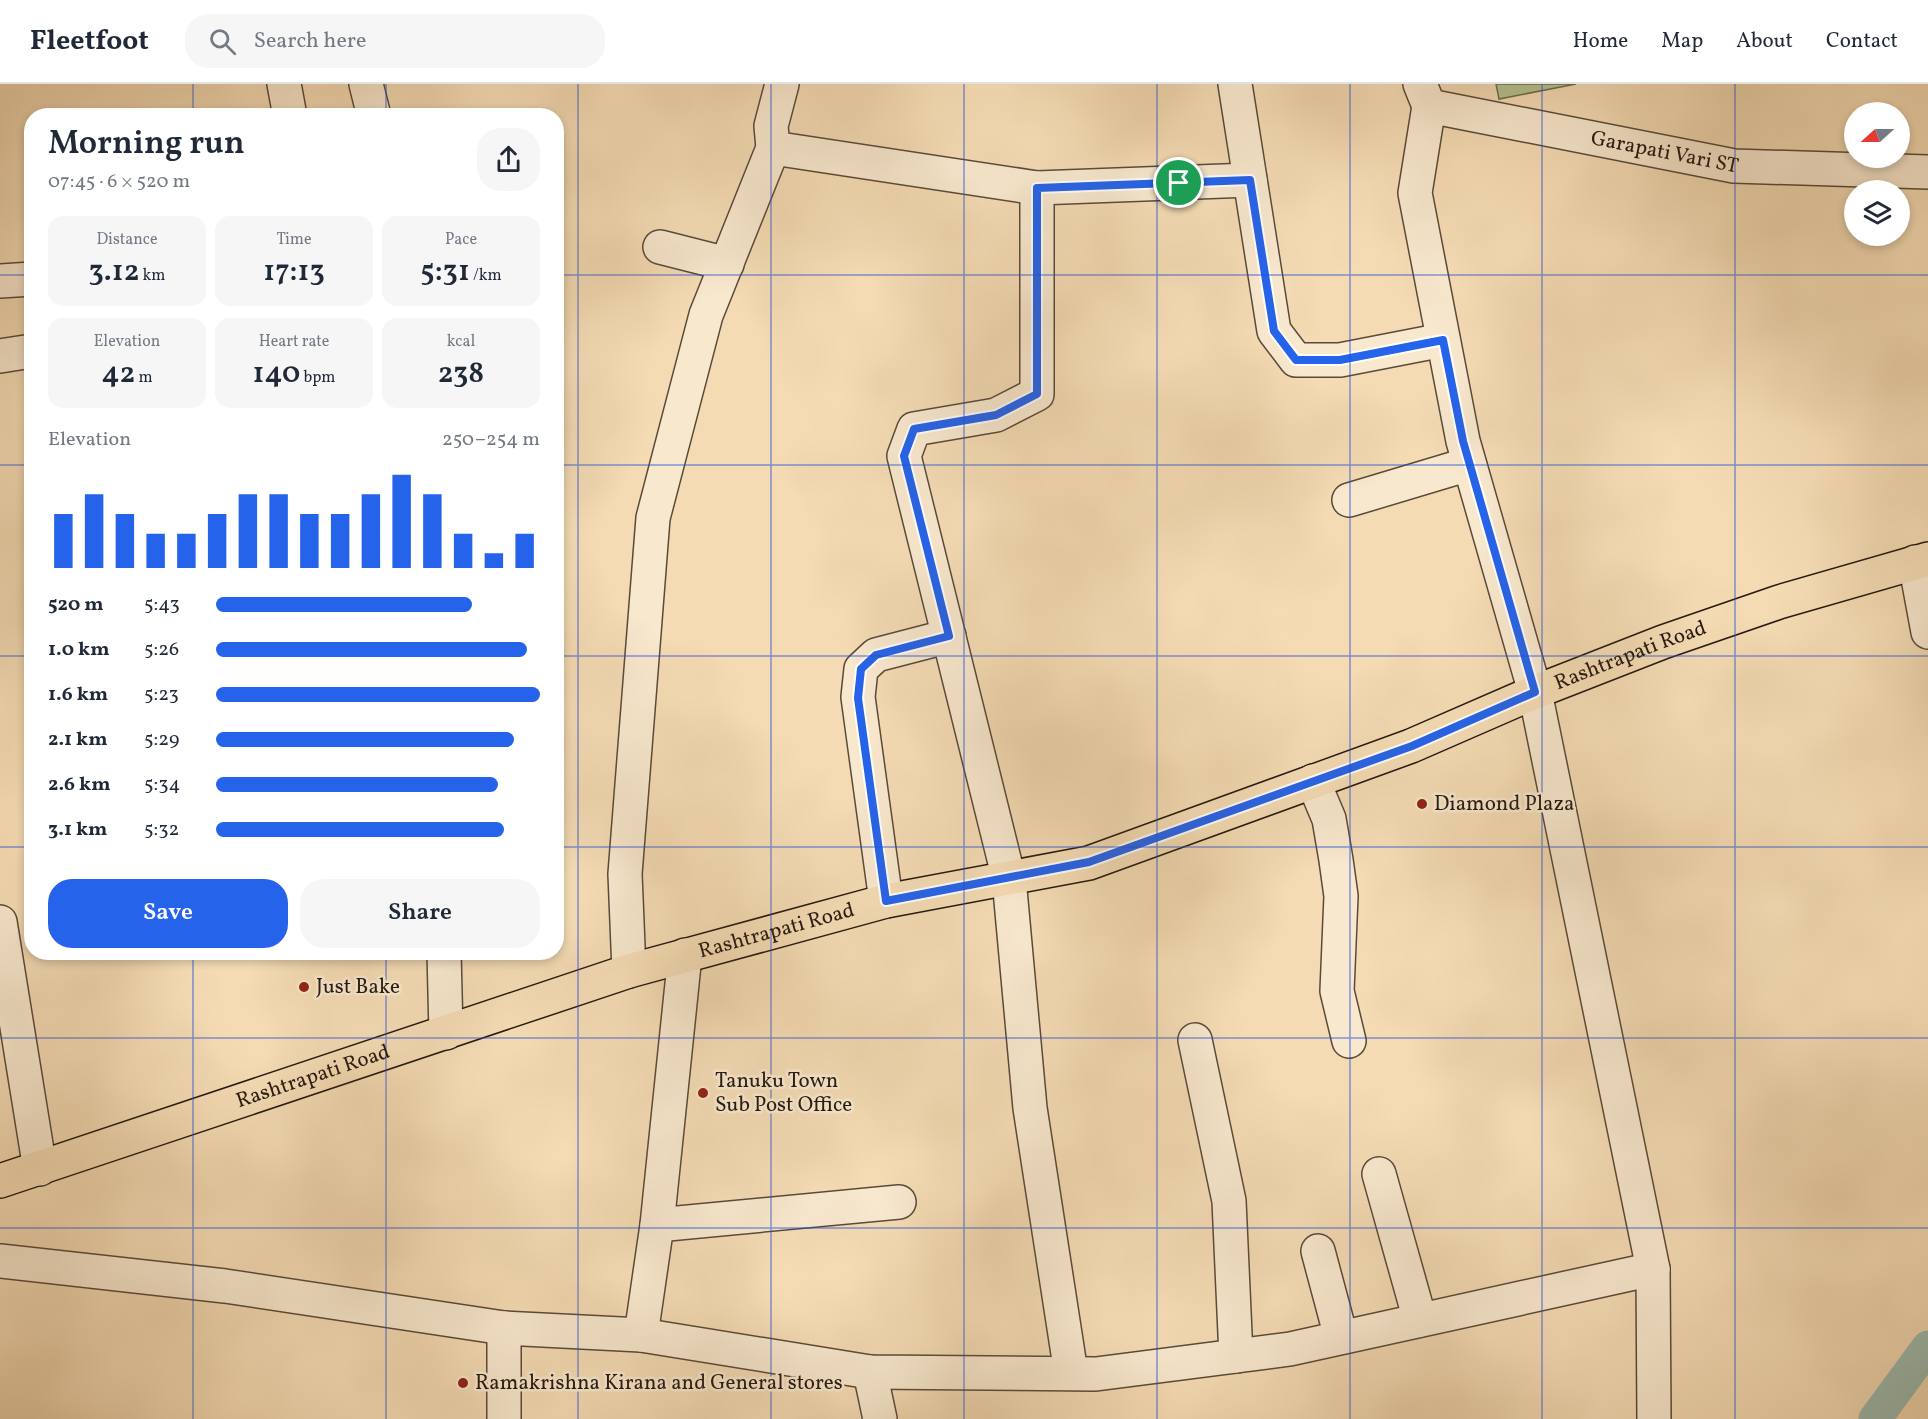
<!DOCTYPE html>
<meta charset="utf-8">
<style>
body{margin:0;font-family:Vollkorn,serif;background:#f6f6f7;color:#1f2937;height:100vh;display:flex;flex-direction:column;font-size:22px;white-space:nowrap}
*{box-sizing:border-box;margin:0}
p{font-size:20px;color:#747a83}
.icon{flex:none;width:33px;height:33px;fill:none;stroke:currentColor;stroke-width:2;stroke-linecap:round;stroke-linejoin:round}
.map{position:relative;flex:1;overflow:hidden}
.details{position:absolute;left:24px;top:24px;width:540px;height:852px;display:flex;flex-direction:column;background:#fff;border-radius:24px;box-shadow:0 3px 9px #0003}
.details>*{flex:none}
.needle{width:39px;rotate:249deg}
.fabs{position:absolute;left:1844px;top:18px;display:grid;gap:12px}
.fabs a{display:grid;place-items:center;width:66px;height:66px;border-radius:50%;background:#fff;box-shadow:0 3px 9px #0003;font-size:30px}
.pin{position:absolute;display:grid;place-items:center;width:51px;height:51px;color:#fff;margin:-26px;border:3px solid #fff;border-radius:50%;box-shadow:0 2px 6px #0007}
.round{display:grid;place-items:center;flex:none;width:63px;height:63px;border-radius:24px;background:#f6f6f7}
.headline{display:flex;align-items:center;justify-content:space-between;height:102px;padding:0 24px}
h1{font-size:33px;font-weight:600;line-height:45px}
.stats{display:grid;grid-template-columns:repeat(3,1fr);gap:9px;height:102px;padding:6px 24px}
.stats div{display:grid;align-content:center;border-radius:15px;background:#f6f6f7;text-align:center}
.stats b{font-size:30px;font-weight:600}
.stats small{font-size:16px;font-weight:400}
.stats p{font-size:16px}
.chart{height:168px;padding:12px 24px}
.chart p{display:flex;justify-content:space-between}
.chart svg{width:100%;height:108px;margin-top:6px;stroke:#2563eb;stroke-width:6}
.button{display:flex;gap:12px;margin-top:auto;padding:12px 24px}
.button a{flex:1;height:69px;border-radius:24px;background:#2563eb;color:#fff;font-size:24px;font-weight:600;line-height:69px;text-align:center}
.button a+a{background:#f6f6f7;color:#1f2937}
ul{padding:0 24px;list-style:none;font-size:20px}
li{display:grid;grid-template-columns:96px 72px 1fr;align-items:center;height:45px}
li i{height:15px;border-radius:8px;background:#2563eb}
header{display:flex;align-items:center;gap:36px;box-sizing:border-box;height:84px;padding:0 30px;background:#fff;border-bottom:2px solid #e0e1e3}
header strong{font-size:28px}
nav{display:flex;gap:33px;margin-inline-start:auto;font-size:21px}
.search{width:420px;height:54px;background:#f6f6f7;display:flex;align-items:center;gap:15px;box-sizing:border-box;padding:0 21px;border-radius:24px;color:#747a83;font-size:22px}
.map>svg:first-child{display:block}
.park{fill:#b5c192;stroke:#6e6d52;stroke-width:1.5}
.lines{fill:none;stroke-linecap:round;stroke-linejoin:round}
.canal{stroke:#9cbbb0;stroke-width:33}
.minor-casing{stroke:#5a4a3a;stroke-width:36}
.major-casing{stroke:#261911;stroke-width:36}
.minor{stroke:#f8e8ce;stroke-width:33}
.major{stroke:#f4dbb4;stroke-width:33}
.route-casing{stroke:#fff;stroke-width:12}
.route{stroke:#2563eb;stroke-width:8}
.grid{fill:none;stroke:#1d4ed8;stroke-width:1.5;stroke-opacity:0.55}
.poi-dot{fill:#8f2418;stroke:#f8e8ce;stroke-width:2}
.labels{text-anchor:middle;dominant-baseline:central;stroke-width:5;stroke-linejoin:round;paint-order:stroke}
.street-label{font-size:21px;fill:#261911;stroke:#f8e8ce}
.poi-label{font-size:21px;fill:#261911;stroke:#f8e8ce;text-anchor:start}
</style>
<header>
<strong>Fleetfoot</strong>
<div class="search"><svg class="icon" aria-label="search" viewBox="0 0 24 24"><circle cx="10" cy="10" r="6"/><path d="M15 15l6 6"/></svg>Search here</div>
<nav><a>Home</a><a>Map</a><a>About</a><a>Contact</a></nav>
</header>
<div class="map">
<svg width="1928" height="1335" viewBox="0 0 1928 1335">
<rect width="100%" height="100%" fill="#f4dbb4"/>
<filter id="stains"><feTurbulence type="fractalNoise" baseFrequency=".00333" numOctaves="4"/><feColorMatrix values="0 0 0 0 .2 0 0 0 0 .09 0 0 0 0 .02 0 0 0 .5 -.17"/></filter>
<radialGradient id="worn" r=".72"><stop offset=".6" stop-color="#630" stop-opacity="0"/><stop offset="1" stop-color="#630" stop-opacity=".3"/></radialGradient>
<!-- park -->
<polygon class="park" points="1496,0 1576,0 1499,15"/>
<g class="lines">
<!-- canal -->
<polyline class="canal" points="1875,1335 1928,1263"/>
<defs>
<g id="minor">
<polyline points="284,0 290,32"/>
<polyline points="366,0 374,32"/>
<polyline points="1235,0 1274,247 1296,276 1340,276 1443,256"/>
<path id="s1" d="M1420,0L1429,22L1734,82L1928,88"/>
<polyline points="1429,22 1415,109 1463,357 1535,608 1653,1185 1654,1335"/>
<polyline points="773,64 1037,104 1037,310 996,331 914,345 904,372 1009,795 1030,1024 1071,1289"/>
<polyline points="1037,104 1250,96"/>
<polyline points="660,163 727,180"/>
<polyline points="0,197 32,195"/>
<polyline points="0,272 32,267"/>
<polyline points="1349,416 1469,380"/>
<polyline points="1915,478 1928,548"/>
<polyline points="1313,697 1329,735 1336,776 1341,812 1337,907 1349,957"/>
<polyline points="886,817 858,613 861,585 876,571 949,552"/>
<polyline points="0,838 40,1085"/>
<polyline points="444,868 446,949"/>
<polyline points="629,887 625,790 653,434 706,231 773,64 771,42 782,0"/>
<polyline points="1195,956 1229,1117 1236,1272"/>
<polyline points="1379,1090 1420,1236"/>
<polyline points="657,1141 899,1118"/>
<polyline points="1318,1167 1341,1253"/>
<polyline points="0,1177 225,1202 504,1244 641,1251 870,1288 1096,1290 1290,1265 1653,1185"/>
<polyline points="504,1244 504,1335"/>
<polyline points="641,1251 657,1141 685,871"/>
<polyline points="870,1288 880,1335"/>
</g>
<g id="major">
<path id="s2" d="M0,1097L629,887L886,817L1089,779L1411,662L1535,608L1663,558L1779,518L1928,475"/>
</g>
</defs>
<!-- minor casing -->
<use href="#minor" class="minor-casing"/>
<!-- major casing -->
<use href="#major" class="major-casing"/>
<!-- minor -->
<use href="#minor" class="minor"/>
<!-- major -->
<use href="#major" class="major"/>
</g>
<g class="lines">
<defs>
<polygon id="route" points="1250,96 1274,247 1296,276 1340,276 1443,256 1463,357 1535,608 1412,662 1089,778 886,817 858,614 861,585 876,571 949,552 904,372 914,345 996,331 1037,310 1037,104"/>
</defs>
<!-- route casing -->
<use href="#route" class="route-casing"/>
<!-- route -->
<use href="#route" class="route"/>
</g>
<!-- grid -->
<path class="grid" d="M193,0V32M386,0V32M578,0V1335M771,0V1335M964,0V1335M1157,0V1335M1350,0V1335M1542,0V1335M1735,0V1335M0,191H32M556,191H1928M0,381H32M556,381H1928M0,572H32M556,572H1928M0,763H32M556,763H1928M193,868V1335M386,868V1335M0,954H1928M0,1144H1928"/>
<!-- markers -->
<g class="poi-dot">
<circle cx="1422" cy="720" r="6"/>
<circle cx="304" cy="903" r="6"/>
<circle cx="703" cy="1009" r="6"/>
<circle cx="463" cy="1299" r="6"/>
</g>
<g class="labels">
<!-- street labels -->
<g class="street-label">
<text stroke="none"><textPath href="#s1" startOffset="264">Garapati Vari ST</textPath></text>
<text stroke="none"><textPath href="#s2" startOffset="1716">Rashtrapati Road</textPath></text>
<text stroke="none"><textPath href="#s2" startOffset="816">Rashtrapati Road</textPath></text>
<text stroke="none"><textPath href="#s2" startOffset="330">Rashtrapati Road</textPath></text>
</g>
<!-- poi labels -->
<g class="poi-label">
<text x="1434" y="720">Diamond Plaza</text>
<text x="316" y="903">Just Bake</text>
<text x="715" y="997">Tanuku Town<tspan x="715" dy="24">Sub Post Office</tspan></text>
<text x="475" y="1299">Ramakrishna Kirana and General stores</text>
</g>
</g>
<rect width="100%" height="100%" filter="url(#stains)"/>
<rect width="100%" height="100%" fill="url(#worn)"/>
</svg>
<div class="fabs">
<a><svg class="needle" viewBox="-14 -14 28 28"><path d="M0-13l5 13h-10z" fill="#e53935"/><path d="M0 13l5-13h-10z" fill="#747a83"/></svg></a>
<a><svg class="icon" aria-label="layers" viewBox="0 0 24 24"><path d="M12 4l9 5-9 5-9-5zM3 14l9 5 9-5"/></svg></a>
</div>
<div class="pin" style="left:1179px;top:99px;background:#1e9e55"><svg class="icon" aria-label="arrive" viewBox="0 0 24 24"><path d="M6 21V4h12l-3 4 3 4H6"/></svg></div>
<section class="details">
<div class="headline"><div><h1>Morning run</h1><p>07:45 · 6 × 520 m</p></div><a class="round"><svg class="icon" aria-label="share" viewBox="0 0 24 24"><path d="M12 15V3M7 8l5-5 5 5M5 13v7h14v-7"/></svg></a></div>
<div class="stats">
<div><p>Distance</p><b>3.12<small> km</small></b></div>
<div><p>Time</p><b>17:13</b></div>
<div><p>Pace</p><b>5:31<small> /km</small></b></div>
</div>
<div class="stats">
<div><p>Elevation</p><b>42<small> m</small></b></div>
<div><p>Heart rate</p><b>140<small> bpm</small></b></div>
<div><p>kcal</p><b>238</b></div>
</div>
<div class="chart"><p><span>Elevation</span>250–254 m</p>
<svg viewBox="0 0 160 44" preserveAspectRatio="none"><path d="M5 44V22M15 44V14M25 44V22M35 44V30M45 44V30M55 44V22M65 44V14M75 44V14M85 44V22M95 44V22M105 44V14M115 44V6M125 44V14M135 44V30M145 44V38M155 44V30"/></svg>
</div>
<ul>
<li><b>520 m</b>5:43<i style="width:79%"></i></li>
<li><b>1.0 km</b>5:26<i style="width:96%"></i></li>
<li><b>1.6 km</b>5:23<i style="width:100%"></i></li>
<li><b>2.1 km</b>5:29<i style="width:92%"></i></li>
<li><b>2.6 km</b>5:34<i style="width:87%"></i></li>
<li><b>3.1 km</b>5:32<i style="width:89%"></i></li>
</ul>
<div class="button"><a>Save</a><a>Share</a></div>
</section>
</div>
